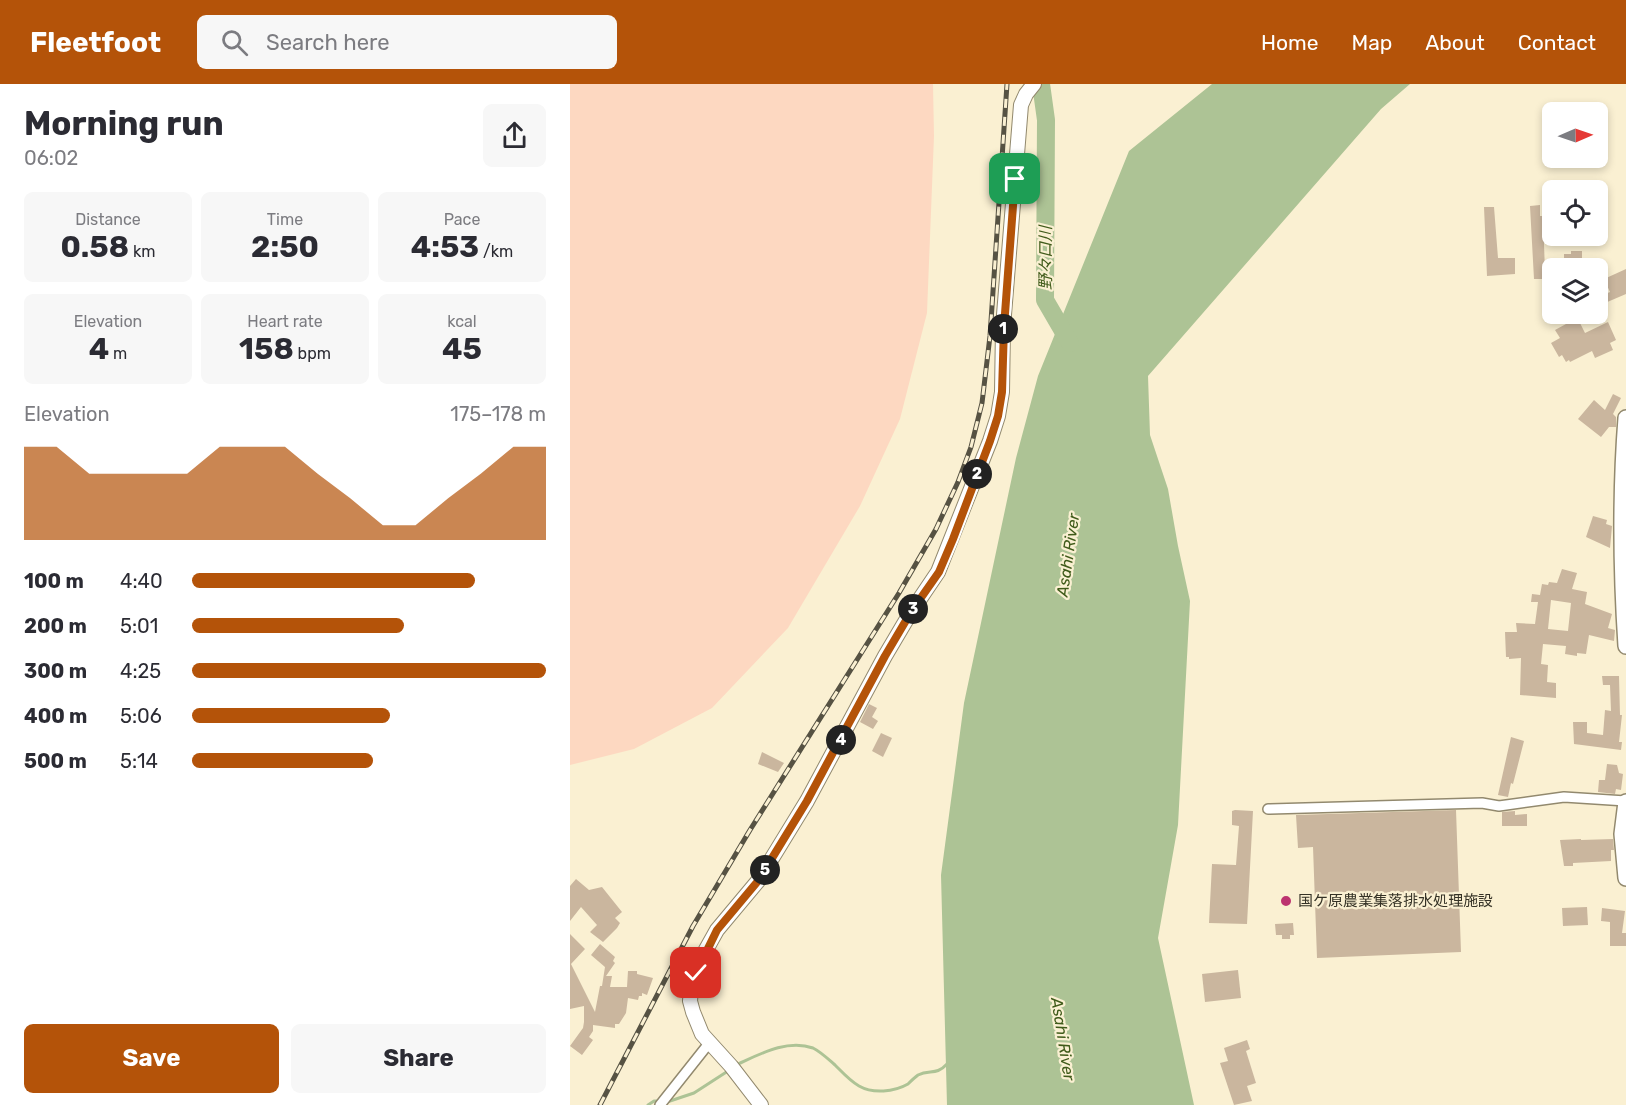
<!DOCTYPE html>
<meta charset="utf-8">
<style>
body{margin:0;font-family:Rubik,"Noto Sans JP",sans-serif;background:#f7f7f7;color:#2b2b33;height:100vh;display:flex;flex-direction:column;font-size:22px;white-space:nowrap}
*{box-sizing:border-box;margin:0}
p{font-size:20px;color:#7c7c81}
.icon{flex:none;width:33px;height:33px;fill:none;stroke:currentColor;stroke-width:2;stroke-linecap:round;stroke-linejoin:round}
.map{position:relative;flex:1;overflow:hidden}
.drawer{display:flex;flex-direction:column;background:#fff;width:570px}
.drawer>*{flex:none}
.needle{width:39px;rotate:88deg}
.tools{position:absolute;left:972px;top:18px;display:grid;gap:12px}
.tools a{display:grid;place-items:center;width:66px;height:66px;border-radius:9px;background:#fff;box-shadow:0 3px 9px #0003;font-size:30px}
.pin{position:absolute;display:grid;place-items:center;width:51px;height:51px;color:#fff;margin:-26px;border-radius:12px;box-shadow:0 3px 9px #0006}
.km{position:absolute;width:30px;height:30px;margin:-15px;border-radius:50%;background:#222;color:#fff;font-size:16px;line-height:30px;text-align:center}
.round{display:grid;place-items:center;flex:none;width:63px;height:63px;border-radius:9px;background:#f7f7f7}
.overview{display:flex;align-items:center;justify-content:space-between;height:102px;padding:0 24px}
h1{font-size:33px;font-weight:700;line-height:45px}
.figures{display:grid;grid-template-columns:repeat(3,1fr);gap:9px;height:102px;padding:6px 24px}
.figures div{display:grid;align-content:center;border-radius:9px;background:#f7f7f7;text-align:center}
.figures b{font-size:30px;font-weight:700}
.figures small{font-size:16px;font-weight:400}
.figures p{font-size:16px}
.chart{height:168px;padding:12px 24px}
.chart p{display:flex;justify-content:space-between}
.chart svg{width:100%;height:108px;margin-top:6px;fill:#b45309;opacity:.7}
.button{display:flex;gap:12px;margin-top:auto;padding:12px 24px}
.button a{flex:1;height:69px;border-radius:9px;background:#b45309;color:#fff;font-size:24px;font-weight:700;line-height:69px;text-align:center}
.button a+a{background:#f7f7f7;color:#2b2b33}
ul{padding:0 24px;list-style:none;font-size:20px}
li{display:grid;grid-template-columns:96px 72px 1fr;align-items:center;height:45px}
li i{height:15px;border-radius:8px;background:#b45309}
header{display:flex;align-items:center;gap:36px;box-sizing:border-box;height:84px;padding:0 30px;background:#b45309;color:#fff}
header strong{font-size:28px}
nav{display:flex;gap:33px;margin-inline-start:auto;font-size:21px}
.search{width:420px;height:54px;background:#f7f7f7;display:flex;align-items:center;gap:15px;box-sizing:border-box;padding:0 21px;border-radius:9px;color:#7c7c81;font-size:22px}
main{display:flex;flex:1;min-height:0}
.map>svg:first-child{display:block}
.green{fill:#fdd8c1}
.water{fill:#adc395}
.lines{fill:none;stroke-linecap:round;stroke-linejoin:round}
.stream{stroke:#adc395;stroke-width:3}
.river{stroke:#adc395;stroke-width:18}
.building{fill:#cab69e;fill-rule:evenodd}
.street-casing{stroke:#92896e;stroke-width:12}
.secondary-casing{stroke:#92896e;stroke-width:16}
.primary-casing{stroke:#92896e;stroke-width:18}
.street{stroke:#fff;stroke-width:9}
.secondary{stroke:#fff;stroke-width:14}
.primary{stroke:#fff;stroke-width:15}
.rail-casing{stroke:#565243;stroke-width:5}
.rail{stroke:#faf0d2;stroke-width:3;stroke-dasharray:9;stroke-linecap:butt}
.route-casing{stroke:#fff;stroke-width:12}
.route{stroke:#b45309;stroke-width:8}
.poi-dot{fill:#bc336f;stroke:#faf0d2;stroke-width:2}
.labels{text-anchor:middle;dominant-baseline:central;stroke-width:4.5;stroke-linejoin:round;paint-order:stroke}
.poi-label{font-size:15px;fill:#353226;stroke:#faf0d2;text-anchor:start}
.water-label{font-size:16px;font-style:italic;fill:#405b1a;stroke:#faf0d2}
</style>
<header>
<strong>Fleetfoot</strong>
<div class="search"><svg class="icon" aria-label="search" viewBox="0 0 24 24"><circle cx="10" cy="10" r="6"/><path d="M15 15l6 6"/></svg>Search here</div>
<nav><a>Home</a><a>Map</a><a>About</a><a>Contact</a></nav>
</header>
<main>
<section class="drawer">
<div class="overview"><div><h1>Morning run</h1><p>06:02</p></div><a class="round"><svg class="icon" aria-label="share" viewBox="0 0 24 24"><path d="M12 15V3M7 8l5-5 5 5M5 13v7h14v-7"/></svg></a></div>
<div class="figures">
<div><p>Distance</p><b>0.58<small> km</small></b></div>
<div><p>Time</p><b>2:50</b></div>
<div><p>Pace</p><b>4:53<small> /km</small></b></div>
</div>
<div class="figures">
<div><p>Elevation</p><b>4<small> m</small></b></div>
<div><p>Heart rate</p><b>158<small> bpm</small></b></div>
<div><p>kcal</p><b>45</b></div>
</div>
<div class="chart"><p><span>Elevation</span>175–178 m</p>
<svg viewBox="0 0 160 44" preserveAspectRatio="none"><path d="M0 44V6L10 6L20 17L30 17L40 17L50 17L60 6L70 6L80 6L90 17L100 27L110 38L120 38L130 27L140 17L150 6L160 6V44z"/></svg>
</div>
<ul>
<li><b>100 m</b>4:40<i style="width:80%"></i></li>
<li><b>200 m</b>5:01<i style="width:60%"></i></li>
<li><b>300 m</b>4:25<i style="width:100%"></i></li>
<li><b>400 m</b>5:06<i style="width:56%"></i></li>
<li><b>500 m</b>5:14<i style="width:51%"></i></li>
</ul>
<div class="button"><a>Save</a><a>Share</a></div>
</section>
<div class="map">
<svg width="1056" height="1021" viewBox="0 0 1056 1021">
<rect width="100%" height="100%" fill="#faf0d2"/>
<!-- green -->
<polygon class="green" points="0,0 363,0 364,52 357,229 330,335 290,422 218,544 142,624 64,665 0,681"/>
<!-- water -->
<polygon class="water" points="642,0 840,0 811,25 578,292 580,351 598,405 608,462 620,517 608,741 588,854 624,1021 377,1021 371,791 394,619 446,374 468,292 559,67"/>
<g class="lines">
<!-- stream -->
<g class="stream">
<path d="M168,980C190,970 217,955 243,964C251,968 258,975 265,981C272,988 280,997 289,1002C303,1010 324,1008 338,1000C341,997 344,994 348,991C360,985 366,992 377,980"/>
<polyline points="97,1018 124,1009 158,987"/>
<polyline points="78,1021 84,1017 90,1017"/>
</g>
<!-- river -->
<polyline class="river" points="471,0 476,36 475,216 500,259"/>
</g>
<!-- building -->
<g class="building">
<polygon points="970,121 970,132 973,132 975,188 974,195 964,195 960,122"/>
<polygon points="914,123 924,123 928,174 945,174 945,190 917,192"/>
<polygon points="1001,167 1012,167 1012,184 994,184 994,170 1001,170"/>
<polygon points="1056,185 1056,210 1028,222 1028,213 1040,208 1034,195"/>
<polygon points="991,230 1018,230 1008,235 1015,249 1038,238 1046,256 1040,259 1043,266 1025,274 1022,267 1000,278 999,276 996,278 992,271 989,273 981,259 990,254 985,246 996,240"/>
<polygon points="1043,310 1051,314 1043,330 1046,333 1046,343 1039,343 1031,353 1008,335 1024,316 1035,326"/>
<polygon points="1023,432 1037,436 1036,440 1042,442 1040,464 1016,453"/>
<path d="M992,485L1007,489L1002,505L1017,508L1015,520L1042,530L1038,544L1045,546L1044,557L1019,551L1016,570L1007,569V572L995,570L996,562L973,560L971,580L978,581L977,598L986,599V614L950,611L951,574L939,575V573H936L935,548H947L946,539L965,540L968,518H961L962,510L970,511L972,500L978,501L979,498L987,499ZM981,516L1001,519L998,547L978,545Z"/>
<polygon points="1032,592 1049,592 1050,631 1052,631 1049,658 1052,658 1051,666 1004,660 1003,638 1017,638 1017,649 1033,651 1035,626 1041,627 1040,601 1033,601"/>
<polygon points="299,620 307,624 302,633 308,637 303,645 290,638"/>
<polygon points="311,649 322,654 313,673 302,667"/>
<polygon points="941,653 954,657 943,700 941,699 938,713 928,711"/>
<polygon points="192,668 214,679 208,688 188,680"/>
<polygon points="1037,680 1047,681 1049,689 1053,690 1051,706 1046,705 1045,710 1028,708 1029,696 1035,696"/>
<polygon points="665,726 683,727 677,840 639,839 642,780 666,781 669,742 662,741 662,727"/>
<polygon points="886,726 891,868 747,874 743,763 728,764 726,731"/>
<polygon points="945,727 945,731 957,730 957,742 932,742 932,728"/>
<polygon points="1011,755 1011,756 1043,755 1044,766 1041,766 1041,777 1003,779 1003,782 994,782 990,756"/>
<polygon points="6,795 19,806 32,803 52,828 45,834 50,839 47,844 33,858 20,848 27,841 11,823 0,837 0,802"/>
<polygon points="1017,823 1018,841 993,842 992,824"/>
<polygon points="1032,824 1055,827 1052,849 1056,849 1056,862 1040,862 1040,838 1031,837"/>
<polygon points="723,839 724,851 720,851 720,855 712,855 712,851 706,851 705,840"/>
<polygon points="0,850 15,865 1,880 25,928 30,902 32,902 35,883 21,871 30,860 45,873 43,877 45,879 36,892 42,892 40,903 57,903 58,887 67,887 67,890 83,894 77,911 72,909 72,912 69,912 68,916 58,914 56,929 49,940 45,940 45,944 23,941 23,947 19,953 23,956 12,971 0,962 13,944 14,938 14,922 0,925"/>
<polygon points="668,886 671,914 635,918 632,890"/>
<polygon points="677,956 680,965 676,967 686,999 677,1002 682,1017 664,1021 650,979 658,977 654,964"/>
</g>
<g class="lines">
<defs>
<g id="street">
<polyline points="698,725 912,719 929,722 994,713 1056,717"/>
<polyline points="90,1021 140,958"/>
</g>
<polyline id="secondary" points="191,1021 161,982 132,950 123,928 120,917 121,905 133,871 147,846 188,797 237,717 315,572 341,528 368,488 420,357 428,332 432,308 433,243 451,21 456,10 464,0"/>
<g id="primary">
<path d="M1056,334C1050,411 1051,486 1056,562"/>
<polyline points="1056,718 1052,750 1056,794"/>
</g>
</defs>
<!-- street casing -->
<use href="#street" class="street-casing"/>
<!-- secondary casing -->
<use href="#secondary" class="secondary-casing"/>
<!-- primary casing -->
<use href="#primary" class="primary-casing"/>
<!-- street -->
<use href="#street" class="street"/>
<!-- secondary -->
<use href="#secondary" class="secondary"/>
<!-- primary -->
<use href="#primary" class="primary"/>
<defs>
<polyline id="rail" points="30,1021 123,842 180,746 329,509 366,445 388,398 401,363 412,319 420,252 437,0"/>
</defs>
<!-- rail casing -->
<use href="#rail" class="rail-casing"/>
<!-- rail -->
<use href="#rail" class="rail"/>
</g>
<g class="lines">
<defs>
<polyline id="route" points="126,889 147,846 188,797 237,717 315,572 341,528 369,488 383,455 420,357 428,332 432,308 434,243 445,95"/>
</defs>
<!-- route casing -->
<use href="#route" class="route-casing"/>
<!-- route -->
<use href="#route" class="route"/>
</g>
<!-- markers -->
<circle class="poi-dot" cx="716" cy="817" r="6"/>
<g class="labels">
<!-- poi labels -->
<g class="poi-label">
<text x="728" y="817">国ケ原農業集落排水処理施設</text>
</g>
<!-- water labels -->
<g class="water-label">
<text transform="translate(475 174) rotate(-90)">野々口川</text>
<text transform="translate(498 471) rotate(-82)">Asahi River</text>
<text transform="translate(493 955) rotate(81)">Asahi River</text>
</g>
</g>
</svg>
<div class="tools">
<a><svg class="needle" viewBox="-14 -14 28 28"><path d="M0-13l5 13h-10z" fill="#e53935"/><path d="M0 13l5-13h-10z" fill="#7c7c81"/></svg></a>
<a><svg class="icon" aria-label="locate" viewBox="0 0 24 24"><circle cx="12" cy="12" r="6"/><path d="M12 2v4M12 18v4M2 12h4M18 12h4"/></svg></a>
<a><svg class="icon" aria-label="layers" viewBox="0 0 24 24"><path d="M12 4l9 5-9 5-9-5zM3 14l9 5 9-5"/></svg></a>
</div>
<div class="pin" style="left:445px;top:95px;background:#1e9e55"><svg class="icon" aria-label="arrive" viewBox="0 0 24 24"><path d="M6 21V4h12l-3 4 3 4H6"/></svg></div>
<div class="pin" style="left:126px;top:889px;background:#d93025"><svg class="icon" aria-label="check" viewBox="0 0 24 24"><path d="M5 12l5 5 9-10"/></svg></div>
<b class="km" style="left:433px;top:245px">1</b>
<b class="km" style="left:407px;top:390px">2</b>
<b class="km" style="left:343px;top:525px">3</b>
<b class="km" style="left:271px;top:656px">4</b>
<b class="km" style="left:195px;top:786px">5</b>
</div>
</main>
